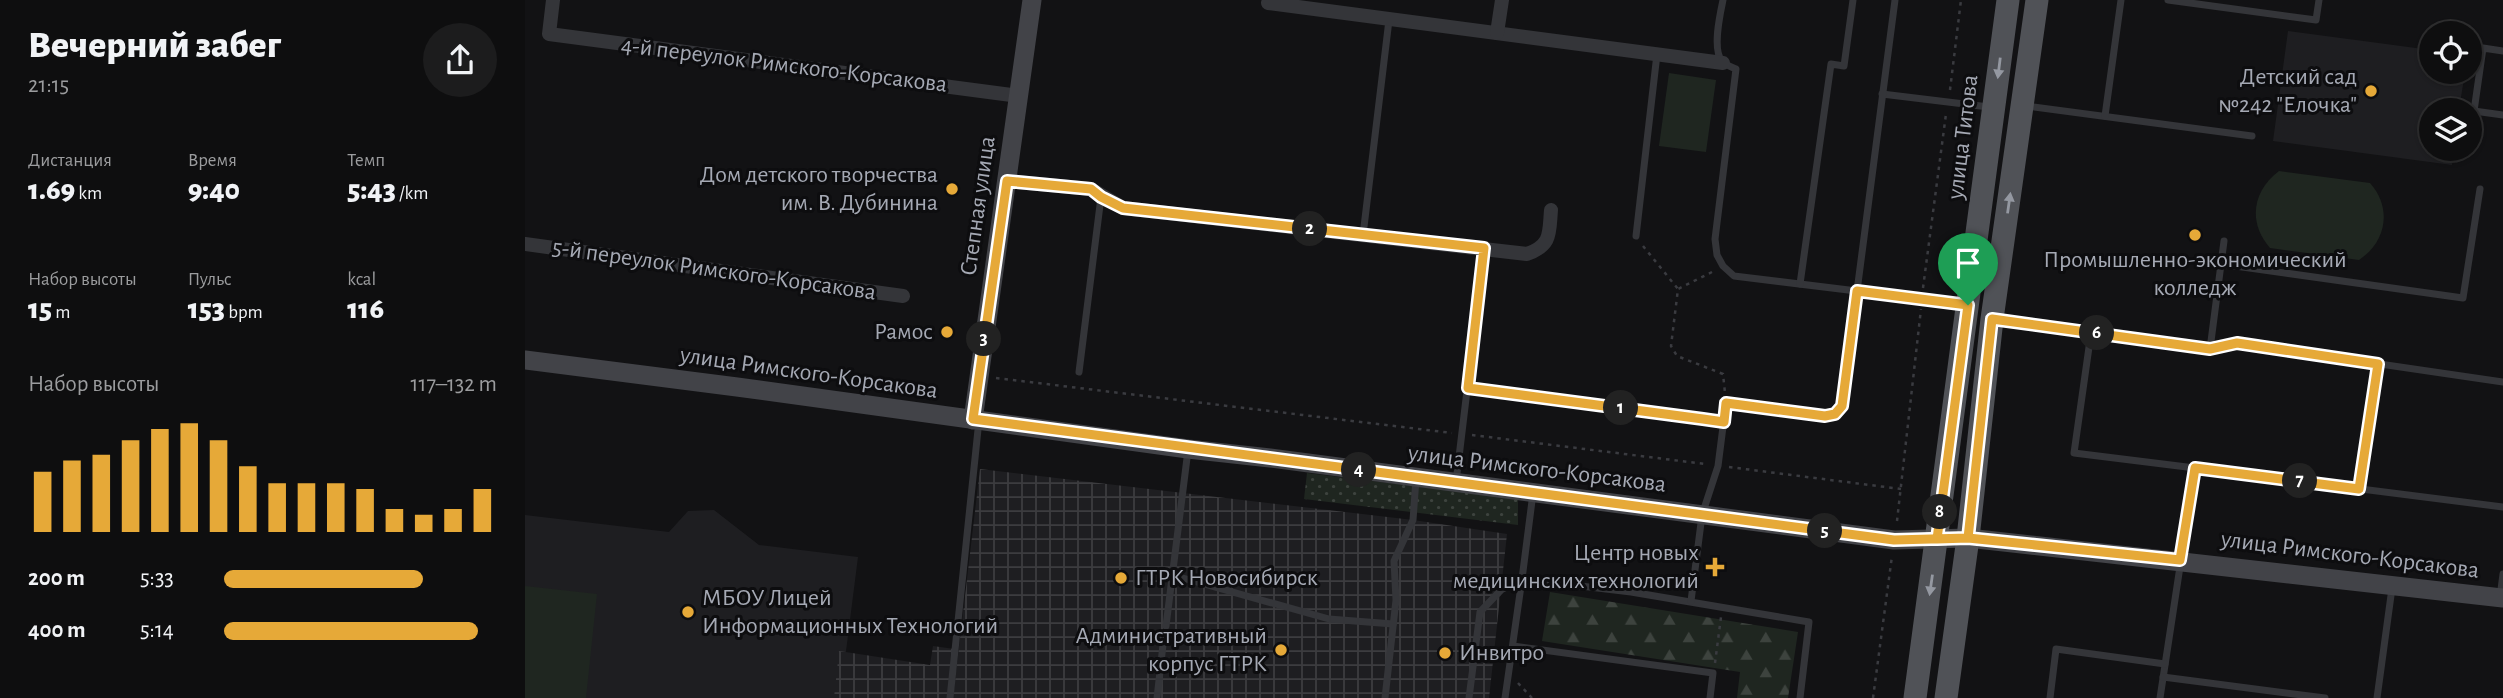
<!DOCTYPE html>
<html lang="ru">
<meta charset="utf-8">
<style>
body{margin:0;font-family:"Alegreya Sans",sans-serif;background:#1c1c1d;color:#f1f3f6;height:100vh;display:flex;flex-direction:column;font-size:26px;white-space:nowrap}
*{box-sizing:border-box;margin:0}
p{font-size:23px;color:#9b9c9e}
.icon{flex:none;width:38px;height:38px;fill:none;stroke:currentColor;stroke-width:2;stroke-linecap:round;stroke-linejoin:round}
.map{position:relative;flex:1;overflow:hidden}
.sheet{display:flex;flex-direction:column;background:#0e0e0f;width:525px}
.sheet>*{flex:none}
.buttons{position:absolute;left:1894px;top:21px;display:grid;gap:14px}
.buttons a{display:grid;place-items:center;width:63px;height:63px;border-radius:50%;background:#0e0e0f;box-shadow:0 2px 5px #0004,0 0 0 2px #2e2e2f;font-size:35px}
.pin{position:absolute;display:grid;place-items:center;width:60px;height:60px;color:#fff;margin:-72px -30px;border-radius:50% 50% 50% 0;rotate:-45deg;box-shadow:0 0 7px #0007}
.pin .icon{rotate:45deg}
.km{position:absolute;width:35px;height:35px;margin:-18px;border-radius:50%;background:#222;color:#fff;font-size:19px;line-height:35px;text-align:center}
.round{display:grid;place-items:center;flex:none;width:74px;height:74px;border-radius:37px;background:#1c1c1d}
.headline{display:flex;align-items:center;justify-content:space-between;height:119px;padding:0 28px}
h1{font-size:38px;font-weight:800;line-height:52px}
.figures{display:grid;grid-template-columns:repeat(3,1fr);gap:10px;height:119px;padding:7px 28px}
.figures div{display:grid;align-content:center}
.figures b{font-size:30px;font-weight:800}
.figures small{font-size:19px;font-weight:400}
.figures p{font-size:19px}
.chart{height:196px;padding:14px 28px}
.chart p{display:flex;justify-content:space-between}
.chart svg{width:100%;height:126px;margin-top:7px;stroke:#e6a938;stroke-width:6}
ul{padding:0 28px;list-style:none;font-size:23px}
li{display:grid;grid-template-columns:112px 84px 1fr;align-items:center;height:52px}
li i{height:18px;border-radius:9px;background:#e6a938}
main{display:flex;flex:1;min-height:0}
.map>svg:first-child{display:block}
.built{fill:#1e1e21}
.industrial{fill:url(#industrial-grid)}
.grass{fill:url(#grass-dots)}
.forest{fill:url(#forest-firs)}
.park{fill:#1f2620}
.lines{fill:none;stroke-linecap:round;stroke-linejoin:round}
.path{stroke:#3a3b40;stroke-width:2.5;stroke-dasharray:3.5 5;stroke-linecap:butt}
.lane{stroke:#343539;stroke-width:7}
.street{stroke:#343539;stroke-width:14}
.secondary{stroke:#424348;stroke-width:19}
.primary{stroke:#505257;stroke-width:23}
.oneway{fill:#9498a1}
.route-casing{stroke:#fff;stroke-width:14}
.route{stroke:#e6a938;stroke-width:9}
.poi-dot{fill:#e6a938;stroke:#0d0d0f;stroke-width:2.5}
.labels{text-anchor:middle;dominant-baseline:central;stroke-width:6;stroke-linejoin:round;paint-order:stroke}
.street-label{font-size:24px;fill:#a5a9b4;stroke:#0d0d0f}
.poi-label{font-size:24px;fill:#a5a9b4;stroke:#0d0d0f;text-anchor:end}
</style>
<main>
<section class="sheet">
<div class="headline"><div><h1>Вечерний забег</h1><p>21:15</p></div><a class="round"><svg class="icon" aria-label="share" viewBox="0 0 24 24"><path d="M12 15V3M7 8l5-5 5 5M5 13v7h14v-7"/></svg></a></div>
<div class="figures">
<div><p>Дистанция</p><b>1.69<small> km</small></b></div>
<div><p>Время</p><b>9:40</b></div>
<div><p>Темп</p><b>5:43<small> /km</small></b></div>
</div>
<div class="figures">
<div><p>Набор высоты</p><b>15<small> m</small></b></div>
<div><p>Пульс</p><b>153<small> bpm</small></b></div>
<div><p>kcal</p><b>116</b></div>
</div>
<div class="chart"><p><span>Набор высоты</span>117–132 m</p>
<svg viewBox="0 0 160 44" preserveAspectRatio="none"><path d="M5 44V23M15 44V19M25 44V17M35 44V12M45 44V8M55 44V6M65 44V12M75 44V21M85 44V27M95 44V27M105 44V27M115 44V29M125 44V36M135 44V38M145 44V36M155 44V29"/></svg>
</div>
<ul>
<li><b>200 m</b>5:33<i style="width:73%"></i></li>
<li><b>400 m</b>5:14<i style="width:93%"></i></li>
</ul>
</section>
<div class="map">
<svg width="1978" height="698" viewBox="0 0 1978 698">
<defs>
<pattern id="industrial-grid" width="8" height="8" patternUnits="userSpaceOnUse" patternTransform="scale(1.75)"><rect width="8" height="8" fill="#1e1e21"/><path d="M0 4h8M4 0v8" fill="none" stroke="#3c3c3f"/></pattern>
<pattern id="grass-dots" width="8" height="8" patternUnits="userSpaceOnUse" patternTransform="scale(1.75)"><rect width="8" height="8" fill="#1f2620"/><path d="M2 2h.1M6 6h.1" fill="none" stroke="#3d433e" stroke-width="1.8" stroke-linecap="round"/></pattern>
<pattern id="forest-firs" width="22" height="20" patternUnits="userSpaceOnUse" patternTransform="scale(1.75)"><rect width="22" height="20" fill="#1f2620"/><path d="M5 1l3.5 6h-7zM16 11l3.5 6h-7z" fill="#3d433e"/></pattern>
</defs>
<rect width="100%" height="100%" fill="#121214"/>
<!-- built -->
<g class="built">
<polygon points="1763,31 1906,50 1906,72 1940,72 1934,110 1906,110 1906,149 1929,149 1927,165 1748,141"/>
<polygon points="189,510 234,545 333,557 319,667 311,698 0,698 0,515 144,532 163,511"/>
</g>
<!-- industrial -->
<g class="industrial">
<polygon points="455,469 888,520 982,534 964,698 428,698"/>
<polygon points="408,646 429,649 423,698 309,698 314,651 405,665"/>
</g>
<!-- grass -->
<polygon class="grass" points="782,473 993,499 993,525 779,499"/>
<!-- forest -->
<polygon class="forest" points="1025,592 1273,632 1263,698 1212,698 1215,672 1017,641"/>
<!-- park -->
<g class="park">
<polygon points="1144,73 1191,80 1181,152 1134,146"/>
<path d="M1754,171L1845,183C1867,208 1862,241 1834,260L1745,248C1723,223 1727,191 1754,171Z"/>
<polygon points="0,586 72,594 61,698 0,698"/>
</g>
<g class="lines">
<!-- path -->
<g class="path">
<polyline points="1425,90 1436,0"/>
<polyline points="1118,246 1153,289"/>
<polyline points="1187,272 1153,289 1146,346 1152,356 1198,374 1200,393"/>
<polyline points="1398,288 1421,114"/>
<polyline points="471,378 927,433"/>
<polyline points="947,435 1180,464"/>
<polyline points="1204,467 1376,489"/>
<polyline points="1372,521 1396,309"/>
<polyline points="1190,663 1196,617"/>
<polyline points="993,683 1007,698"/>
<polyline points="1348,698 1367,556"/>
</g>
<!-- lane -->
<g class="lane">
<path d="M1198,0C1195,14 1187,50 1197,61C1200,65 1207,67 1211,69L1190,239L1192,255L1198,266L1209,276L1438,304"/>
<polyline points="1643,0 1791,20 1794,0"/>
<polyline points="1978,51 1958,48 1949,111 1978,115"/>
<polyline points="1357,94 1464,107"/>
<polyline points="1502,106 1727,136"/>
<polyline points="1580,116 1596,0"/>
<polyline points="838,235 864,20"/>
<polyline points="1111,236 1132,54"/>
<polyline points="1696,264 1938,298 1955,189"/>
<polyline points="1275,284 1306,64 1319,66 1328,0"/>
<polyline points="1471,320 1685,349 1712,343 1978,382"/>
<polyline points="1566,333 1549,453 1670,468 1635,698"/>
<polyline points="1685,349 1699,241"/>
<polyline points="554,372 576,197"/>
<polyline points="943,388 1199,422"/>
<polyline points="1670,468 1978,507"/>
<polyline points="931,482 959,249"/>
<polyline points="1834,489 1853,364"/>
<polyline points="1008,493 997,579 1106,592 1284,622 1275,698"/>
<polyline points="647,575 804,619 868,624"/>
<polyline points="1975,597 1978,574"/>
<polyline points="1166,601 1177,515 1193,466 1201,403 1300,417 1310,414 1317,406 1370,0"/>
<polyline points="641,626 663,450"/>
<polyline points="988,646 1188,673 1185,698"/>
<polyline points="1638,677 1800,698"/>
<polyline points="425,698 454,420"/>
<polyline points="632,698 639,636"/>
<polyline points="860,698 871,600 869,561 888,520 891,479"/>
<polyline points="944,698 955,612 976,590 997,579 980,698"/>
<polyline points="1525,698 1531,649 1640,664"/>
<polyline points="1852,698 1867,588"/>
</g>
<!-- street -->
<g class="street">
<polyline points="28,0 24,34 494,96"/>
<polyline points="743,3 1198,63"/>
<polyline points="972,33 977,0"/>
<path d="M482,181L566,189L598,208L1002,254C1027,245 1024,233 1026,210"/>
<polyline points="0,244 378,296"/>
</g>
<!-- secondary -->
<g class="secondary">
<polyline points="0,360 212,387 663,449 745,458 1369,540 1443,538 1978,598"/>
<polyline points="448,420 507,0"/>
</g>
<!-- primary -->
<g class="primary">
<polyline points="1390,698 1483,0"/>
<polyline points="1421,698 1443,538 1467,319 1512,0"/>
</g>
</g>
<!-- one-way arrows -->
<defs><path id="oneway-solid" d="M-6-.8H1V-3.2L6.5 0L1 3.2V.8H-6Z" transform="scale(1.75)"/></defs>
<g class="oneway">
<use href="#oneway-solid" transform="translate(1474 68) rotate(97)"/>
<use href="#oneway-solid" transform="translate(1484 203) rotate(-82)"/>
<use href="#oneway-solid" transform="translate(1406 585) rotate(98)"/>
</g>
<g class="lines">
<defs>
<polyline id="route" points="1443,305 1332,291 1317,406 1310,414 1300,416 1201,403 1199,422 1178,419 943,388 959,248 598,208 576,197 566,189 482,181 448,419 1369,540 1443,538 1467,319 1685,349 1712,343 1853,364 1834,489 1670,468 1655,560 1443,538 1412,539 1443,305"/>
</defs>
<!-- route casing -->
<use href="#route" class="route-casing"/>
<!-- route -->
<use href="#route" class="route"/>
</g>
<!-- markers -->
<g class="poi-dot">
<circle cx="1846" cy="91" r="7"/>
<circle cx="427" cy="189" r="7"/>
<circle cx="1670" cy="235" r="7"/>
<circle cx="422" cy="332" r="7"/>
<path d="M1186.5 556.5h7v7h7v7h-7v7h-7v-7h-7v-7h7z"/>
<circle cx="596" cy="578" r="7"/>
<circle cx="163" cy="612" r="7"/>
<circle cx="756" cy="650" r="7"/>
<circle cx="920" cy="653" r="7"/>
</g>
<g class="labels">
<!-- street labels -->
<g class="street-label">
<text transform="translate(259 65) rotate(7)">4-й переулок Римского-Корсакова</text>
<text transform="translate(1438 137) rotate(-83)">улица Титова</text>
<text transform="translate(453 206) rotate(-82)">Степная улица</text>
<text transform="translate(189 270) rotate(8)">5-й переулок Римского-Корсакова</text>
<text transform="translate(284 373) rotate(8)">улица Римского-Корсакова</text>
<text transform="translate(1012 469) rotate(7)">улица Римского-Корсакова</text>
<text transform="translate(1825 555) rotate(7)">улица Римского-Корсакова</text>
</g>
<!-- poi labels -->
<g class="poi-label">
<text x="1832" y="77">Детский сад<tspan x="1832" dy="28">№242 "Елочка"</tspan></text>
<text x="413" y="175">Дом детского творчества<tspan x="413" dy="28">им. В. Дубинина</tspan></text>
<text x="1670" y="260" text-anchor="middle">Промышленно-экономический<tspan x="1670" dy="28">колледж</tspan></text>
<text x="408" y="332">Рамос</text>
<text x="1174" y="553">Центр новых<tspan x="1174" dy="28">медицинских технологий</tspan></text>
<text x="610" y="578" text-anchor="start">ГТРК Новосибирск</text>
<text x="177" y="598" text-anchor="start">МБОУ Лицей<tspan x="177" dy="28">Информационных Технологий</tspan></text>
<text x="742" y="636">Административный<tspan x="742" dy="28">корпус ГТРК</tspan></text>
<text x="934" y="653" text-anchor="start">Инвитро</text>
</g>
</g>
</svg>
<div class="buttons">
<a><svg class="icon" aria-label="locate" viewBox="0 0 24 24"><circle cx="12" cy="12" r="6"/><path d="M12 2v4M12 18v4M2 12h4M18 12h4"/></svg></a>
<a><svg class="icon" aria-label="layers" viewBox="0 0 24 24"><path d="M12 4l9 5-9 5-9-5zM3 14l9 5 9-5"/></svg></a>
</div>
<div class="pin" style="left:1443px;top:305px;background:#1e9e55"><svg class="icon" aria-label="arrive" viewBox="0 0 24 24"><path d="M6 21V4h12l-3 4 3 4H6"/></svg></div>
<b class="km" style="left:1096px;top:408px">1</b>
<b class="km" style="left:785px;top:229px">2</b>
<b class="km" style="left:459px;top:339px">3</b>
<b class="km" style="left:834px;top:470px">4</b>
<b class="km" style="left:1300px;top:531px">5</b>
<b class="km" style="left:1572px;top:333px">6</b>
<b class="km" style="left:1775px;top:481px">7</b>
<b class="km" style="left:1415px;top:512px">8</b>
</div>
</main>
